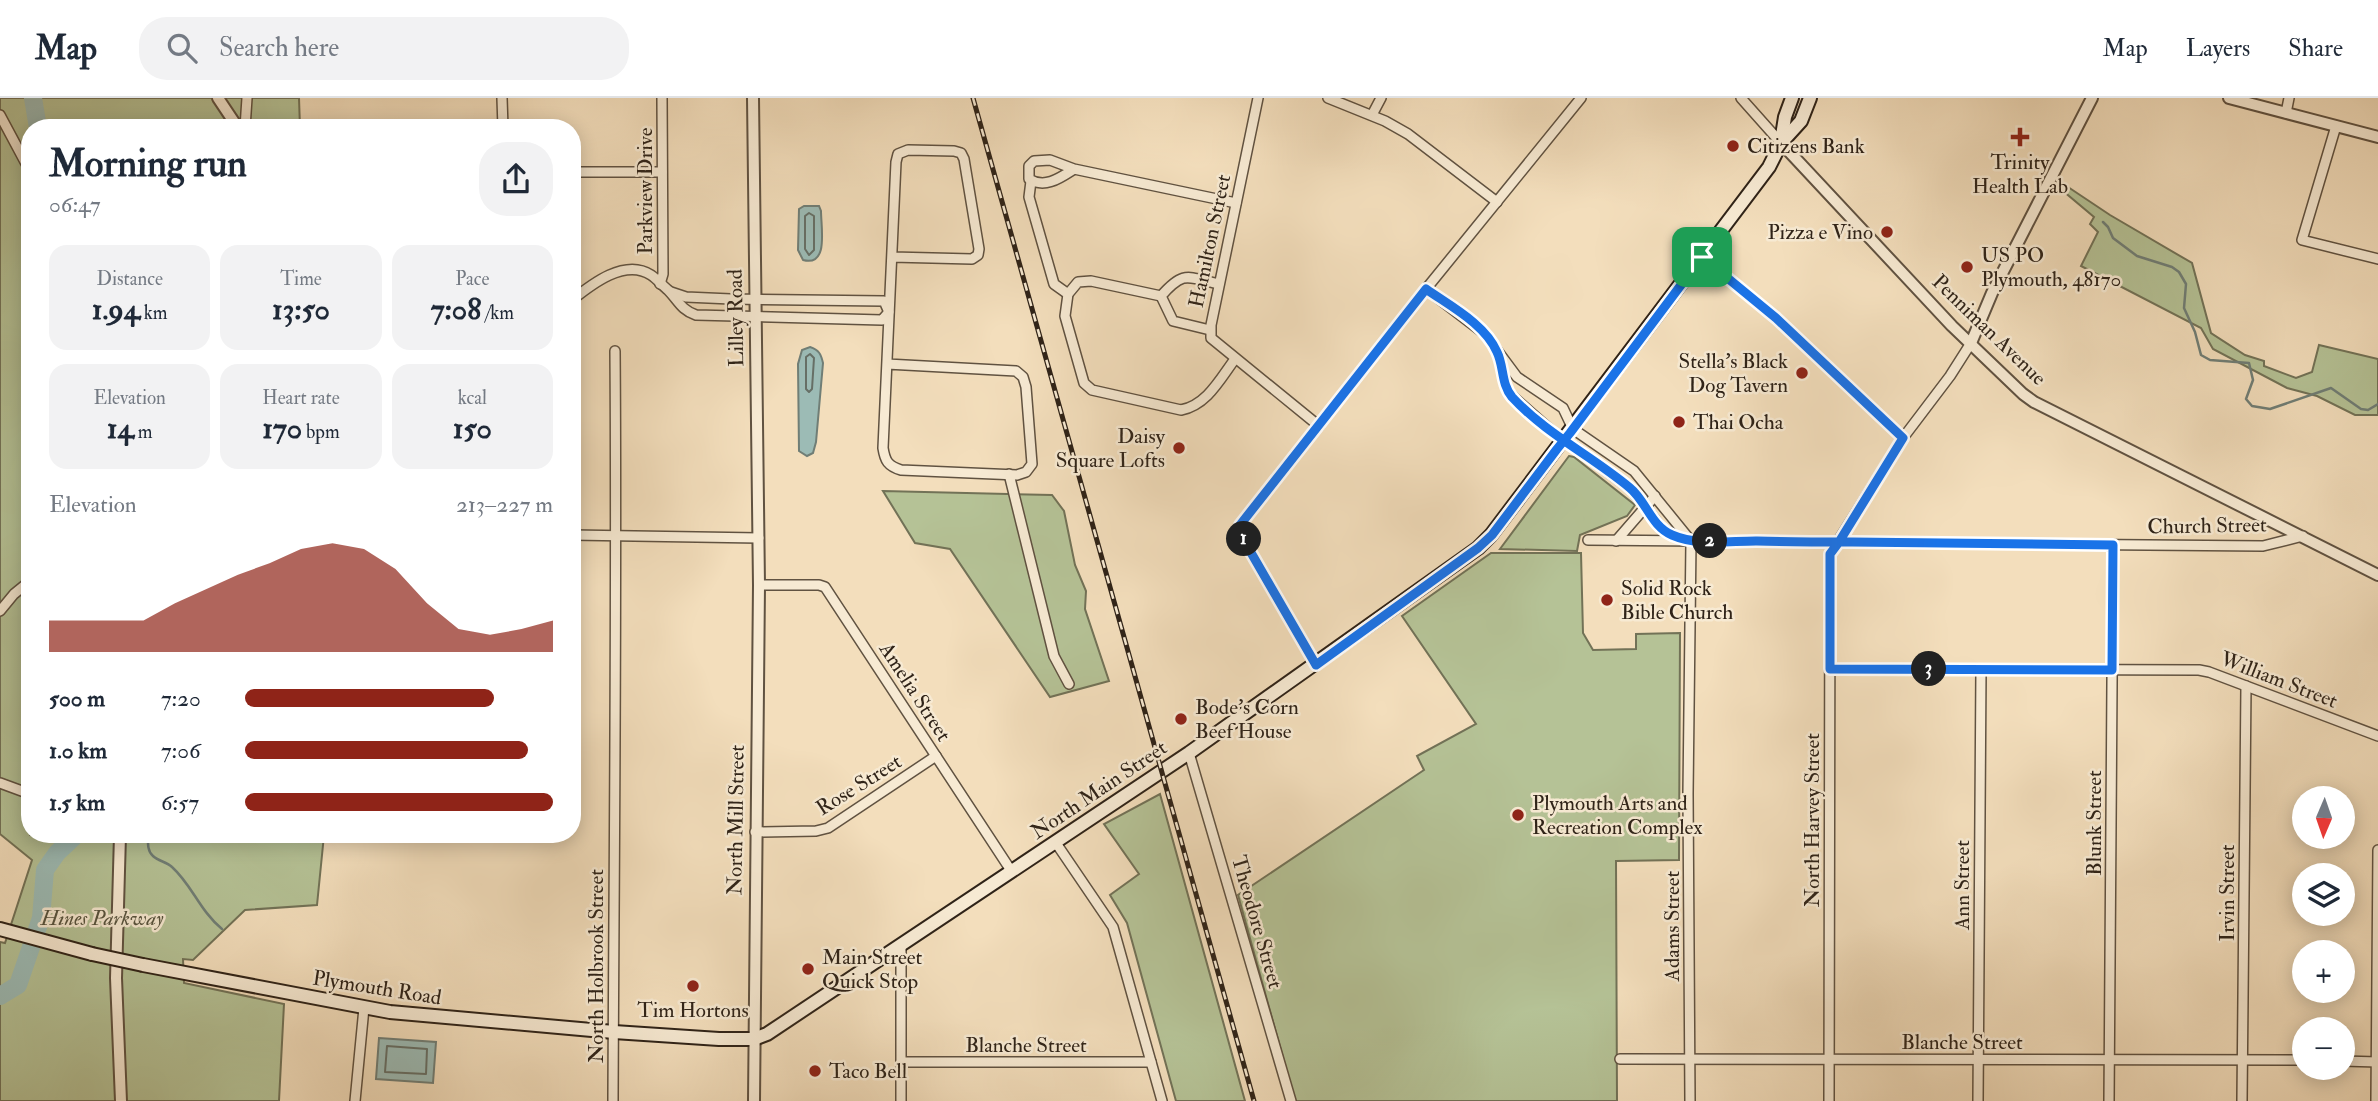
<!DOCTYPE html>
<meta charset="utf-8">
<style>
body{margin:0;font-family:"IM FELL Double Pica",serif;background:#f2f2f3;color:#1f2937;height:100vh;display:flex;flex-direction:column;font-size:26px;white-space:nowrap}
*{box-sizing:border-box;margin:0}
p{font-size:23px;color:#747a83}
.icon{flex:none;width:38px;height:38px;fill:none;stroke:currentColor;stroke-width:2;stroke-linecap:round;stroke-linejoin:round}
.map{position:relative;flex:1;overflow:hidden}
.panel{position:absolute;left:21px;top:21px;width:560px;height:724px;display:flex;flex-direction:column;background:#fff;border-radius:28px;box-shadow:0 4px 18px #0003}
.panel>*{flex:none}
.needle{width:46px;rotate:182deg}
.buttons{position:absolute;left:2292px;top:688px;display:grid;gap:14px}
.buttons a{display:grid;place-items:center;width:63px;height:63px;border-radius:50%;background:#fff;box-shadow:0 4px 18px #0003;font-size:35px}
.pin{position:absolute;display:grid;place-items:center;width:60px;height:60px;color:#fff;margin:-30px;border-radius:14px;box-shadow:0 4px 10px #0006}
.km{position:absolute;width:35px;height:35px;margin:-18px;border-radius:50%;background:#222;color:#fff;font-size:19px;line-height:35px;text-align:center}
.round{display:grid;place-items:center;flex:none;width:74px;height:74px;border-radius:28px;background:#f2f2f3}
.summary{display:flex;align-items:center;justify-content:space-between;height:119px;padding:0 28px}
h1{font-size:38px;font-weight:700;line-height:52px}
.stats{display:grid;grid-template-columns:repeat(3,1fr);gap:10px;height:119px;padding:7px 28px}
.stats div{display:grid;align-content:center;border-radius:18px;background:#f2f2f3;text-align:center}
.stats b{font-size:30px;font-weight:700}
.stats small{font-size:19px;font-weight:400}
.stats p{font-size:19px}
.chart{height:196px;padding:14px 28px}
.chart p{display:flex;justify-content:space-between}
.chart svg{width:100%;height:126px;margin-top:7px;fill:#8f2418;opacity:.7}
ul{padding:0 28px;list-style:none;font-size:23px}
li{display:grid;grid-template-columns:112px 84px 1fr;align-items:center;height:52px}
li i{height:18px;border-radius:9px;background:#8f2418}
header{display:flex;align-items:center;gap:42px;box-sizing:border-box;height:98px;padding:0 35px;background:#fff;border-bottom:2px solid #e0e1e3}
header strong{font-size:33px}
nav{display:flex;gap:38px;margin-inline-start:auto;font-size:24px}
.search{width:490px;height:63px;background:#f2f2f3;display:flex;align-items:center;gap:18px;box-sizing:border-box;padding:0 24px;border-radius:28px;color:#747a83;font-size:26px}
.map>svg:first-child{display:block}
.green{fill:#b5c296;stroke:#727257;stroke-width:2}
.water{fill:#9cbbb5;stroke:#707e76;stroke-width:2}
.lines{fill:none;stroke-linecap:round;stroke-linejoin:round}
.shore{stroke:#666f66;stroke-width:2}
.stream{stroke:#707e76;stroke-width:2.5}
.river{stroke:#9cbbb5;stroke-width:18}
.minor-casing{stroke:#605241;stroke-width:12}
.tertiary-casing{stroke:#605241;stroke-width:14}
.secondary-casing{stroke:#2f2318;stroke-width:16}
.minor{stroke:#f7ead3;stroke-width:9}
.tertiary{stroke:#f7ead3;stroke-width:10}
.secondary{stroke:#f7ead3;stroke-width:12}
.rail-casing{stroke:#2f2318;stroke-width:5}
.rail{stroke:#f7ead3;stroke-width:2.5;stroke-dasharray:8;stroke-linecap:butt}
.secondary-bridge-casing{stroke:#2f2318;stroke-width:16;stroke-linecap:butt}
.secondary-bridge{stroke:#f7ead3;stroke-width:12}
.route-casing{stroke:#fff;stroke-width:14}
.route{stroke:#1a73e8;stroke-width:9}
.poi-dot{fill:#8f2418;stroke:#f7ead3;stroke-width:2.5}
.labels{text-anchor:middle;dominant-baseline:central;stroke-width:5;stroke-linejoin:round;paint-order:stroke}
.poi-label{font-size:21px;fill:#2f2318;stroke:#f7ead3;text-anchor:start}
.street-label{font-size:21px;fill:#2f2318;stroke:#f7ead3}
.park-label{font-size:21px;font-style:italic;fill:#57533e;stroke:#f7ead3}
</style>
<header>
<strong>Map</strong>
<div class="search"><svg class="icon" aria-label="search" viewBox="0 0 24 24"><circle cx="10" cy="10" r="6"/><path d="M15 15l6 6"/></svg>Search here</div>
<nav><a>Map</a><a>Layers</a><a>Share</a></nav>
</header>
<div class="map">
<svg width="2378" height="1003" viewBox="0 0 2378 1003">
<rect width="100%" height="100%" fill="#f3debc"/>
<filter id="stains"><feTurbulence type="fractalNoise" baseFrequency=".00286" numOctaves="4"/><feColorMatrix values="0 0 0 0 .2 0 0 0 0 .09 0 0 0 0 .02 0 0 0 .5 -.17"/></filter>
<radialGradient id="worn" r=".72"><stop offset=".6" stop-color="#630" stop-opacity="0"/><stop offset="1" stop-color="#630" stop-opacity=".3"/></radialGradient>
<!-- green -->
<g class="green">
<polygon points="0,0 299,0 300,30 30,30 30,737 324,737 317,807 245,812 193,862 183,861 184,885 284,906 279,1003 0,1003 0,844 5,845 32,762 0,736"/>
<polygon points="2059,83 2110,117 2192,165 2211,235 2245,257 2264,263 2264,268 2296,280 2312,274 2319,247 2378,261 2378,317 2355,317 2317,298 2287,290 2213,251 2201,230 2081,168 2098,134 2090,126 2094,119 2056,87"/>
<polygon points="1569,358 1574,359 1635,407 1627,418 1580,437 1577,453 1500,451"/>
<polygon points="883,393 1052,397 1064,413 1075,467 1086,493 1085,511 1109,583 1050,599 950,451 915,445"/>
<polygon points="1491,455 1581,455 1583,535 1593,552 1636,551 1636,536 1680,535 1679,762 1616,763 1617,1003 1295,1003 1238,797 1424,672 1417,658 1476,626 1402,518"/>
<polygon points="1160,696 1245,1003 1176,1003 1127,825 1110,797 1139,776 1104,726"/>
</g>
<!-- water -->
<g class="water">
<path d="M804,108H819L821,113C821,130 829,169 803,162L798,152L799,111Z"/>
<path d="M810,249C819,252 821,256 823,265L816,344L813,355L807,358L799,353L798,266L802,252Z"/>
<polygon points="379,940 436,944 433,985 376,981"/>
</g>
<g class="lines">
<!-- shore -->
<g class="shore">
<polygon points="809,115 814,118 814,152 809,157 805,151 805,118"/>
<polygon points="810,256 814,260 812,291 809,294 806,291 806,259"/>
<polygon points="387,948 427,951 426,976 385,974"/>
</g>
<!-- stream -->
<g class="stream">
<polyline points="2103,124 2108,129 2113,140 2137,158 2172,169 2179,174 2186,186 2184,210 2195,234 2201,257 2210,262 2249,265 2253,282 2246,301 2252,308 2270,311 2331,290 2361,311 2368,312 2378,306"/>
<path d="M148,737C148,744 147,753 153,758C158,763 167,764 172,769C192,787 200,813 222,831"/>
</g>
<!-- river -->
<g class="river">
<polyline points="33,0 38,30"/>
<polyline points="0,898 18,887 41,820 45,772 57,755 76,737"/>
</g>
<defs>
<g id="minor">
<polyline points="502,0 503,30"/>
<polyline points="1258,0 1211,227 1211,240 1319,328"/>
<polyline points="1328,0 1385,23 1408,36 1497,104"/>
<polyline points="1741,0 1781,45"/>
<polyline points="2286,15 2289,0"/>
<polyline points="0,17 30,73"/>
<polyline points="1372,17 1381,0"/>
<polyline points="2336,28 2302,142 2378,161"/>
<polyline points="245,30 247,0"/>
<path d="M1074,71C1060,80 1045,91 1029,81V68L1034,63L1050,62L1074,71L1236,105"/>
<polyline points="572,74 662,74"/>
<polyline points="1031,83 1029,99 1054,186 1068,196"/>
<polyline points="1702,159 1776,220 1903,340"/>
<polyline points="660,186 663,176 662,0"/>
<polyline points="1426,191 1485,236 1517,279 1563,310 1573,331 1634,373 1691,443"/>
<polyline points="671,194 686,199 731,201 884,203 888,212"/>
<path d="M1161,198L1091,183L1078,184L1068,196L1065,218L1084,285L1092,292L1181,312C1207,307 1220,281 1235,261"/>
<path d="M572,202C592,186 625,160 651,177C657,181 663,188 668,192C678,202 681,212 696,217L882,222L889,214"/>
<path d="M1210,232L1173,223L1161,198C1184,172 1187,179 1219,186"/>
<polyline points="1499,256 1505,287 1511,297 1563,343 1575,349 1632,392 1663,432 1683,440"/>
<path d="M887,266L1016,273L1023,279L1026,289L1032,366L1026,374L1017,377L901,372C888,368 885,363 883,350L896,64L898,56L908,52L954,53L961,55L964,61L979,151L978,157L972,161L892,159"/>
<polyline points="1009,376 1054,558 1069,586"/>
<polyline points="572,437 759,440"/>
<polyline points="1588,442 2263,448 2303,438"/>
<polyline points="1616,443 1655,398"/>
<polyline points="759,487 819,487 825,489 1012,774"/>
<polyline points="0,513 14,496 30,483"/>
<polyline points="1316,567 1242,439 1240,427 1426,191 1581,0"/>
<polyline points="1830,571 2199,572 2209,574 2378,638"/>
<polyline points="1189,655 1291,1003"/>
<polyline points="0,685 30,696"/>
<polyline points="755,734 816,733 828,730 936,658"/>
<polyline points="1056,745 1113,829 1162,1003"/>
<polyline points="901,849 901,1003"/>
<polyline points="1620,961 2305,962"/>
<polyline points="2343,963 2378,964"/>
<polyline points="901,964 1151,964"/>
<polyline points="355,1003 364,910"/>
<path d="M613,1003C614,753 617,503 615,253"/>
<polyline points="1690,1003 1688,696 1691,443"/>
<polyline points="1829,1003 1830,456 1903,340 1950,278 1971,245"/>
<polyline points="1978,1003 1981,571"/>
<polyline points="2109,1003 2113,447"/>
<polyline points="2242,1003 2246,588"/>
<polyline points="2376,1003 2378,752"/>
</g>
<g id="tertiary">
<polyline points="218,0 238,30"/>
<polyline points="753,0 759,487 754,1003"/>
<polyline points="2229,0 2378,39"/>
<polyline points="1781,45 1952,228 2023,296 2034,304 2378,477"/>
<polyline points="1971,245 1992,195 2092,0"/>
<polyline points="120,737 116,880 121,1003"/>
</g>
<g id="secondary">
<polyline points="1781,44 1785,19 1792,0"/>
<polyline points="0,831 92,856"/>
<polyline points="143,867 390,914 614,934 719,941 754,941 767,936 1189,655 1478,450 1491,437 1769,69 1781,45 1801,23 1810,0"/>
</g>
</defs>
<!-- minor casing -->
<use href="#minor" class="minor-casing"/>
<!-- tertiary casing -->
<use href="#tertiary" class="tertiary-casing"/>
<!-- secondary casing -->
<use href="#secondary" class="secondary-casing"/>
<!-- minor -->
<use href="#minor" class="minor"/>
<!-- tertiary -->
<use href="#tertiary" class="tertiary"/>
<!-- secondary -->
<use href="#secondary" class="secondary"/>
<defs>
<polyline id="rail" points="973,0 1254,1003"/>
</defs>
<!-- rail casing -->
<use href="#rail" class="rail-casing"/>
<!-- rail -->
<use href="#rail" class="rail"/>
<defs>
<polyline id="secondary-bridge" points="92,856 143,867"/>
</defs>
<!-- secondary-bridge casing -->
<use href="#secondary-bridge" class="secondary-bridge-casing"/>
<!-- secondary-bridge -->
<use href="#secondary-bridge" class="secondary-bridge"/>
</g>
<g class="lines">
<defs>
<path id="route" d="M1702,159L1570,335L1557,351L1492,437L1478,450L1316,567L1242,439L1240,427L1426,191C1450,208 1485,226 1497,254C1504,268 1501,286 1512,299C1546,336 1592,358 1630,390C1646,403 1651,428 1672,437C1697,448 1728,443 1756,443H1757C1789,444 1820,444 1852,444C1939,445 2026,446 2113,447L2112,572L1830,571V456L1839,444L1903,340L1776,220L1702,159"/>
</defs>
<!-- route casing -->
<use href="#route" class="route-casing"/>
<!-- route -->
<use href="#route" class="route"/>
</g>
<!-- markers -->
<g class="poi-dot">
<path d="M2016.5 28.5h7v7h7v7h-7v7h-7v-7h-7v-7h7z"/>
<circle cx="1733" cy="48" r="7"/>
<circle cx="1887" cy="134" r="7"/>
<circle cx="1967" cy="169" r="7"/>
<circle cx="1802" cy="275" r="7"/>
<circle cx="1679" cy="324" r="7"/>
<circle cx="1179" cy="350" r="7"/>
<circle cx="1607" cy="502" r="7"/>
<circle cx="1181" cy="621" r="7"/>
<circle cx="1518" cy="717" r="7"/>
<circle cx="808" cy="871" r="7"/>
<circle cx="693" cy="888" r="7"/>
<circle cx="815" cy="973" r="7"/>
</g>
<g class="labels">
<!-- poi labels -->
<g class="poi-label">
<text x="1747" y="48">Citizens Bank</text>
<text x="2020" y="64" text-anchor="middle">Trinity<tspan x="2020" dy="24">Health Lab</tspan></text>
<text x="1873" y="134" text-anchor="end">Pizza e Vino</text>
<text x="1981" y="157">US PO<tspan x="1981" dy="24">Plymouth, 48170</tspan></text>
<text x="1788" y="263" text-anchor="end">Stella’s Black<tspan x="1788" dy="24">Dog Tavern</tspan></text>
<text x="1693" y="324">Thai Ocha</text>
<text x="1165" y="338" text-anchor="end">Daisy<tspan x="1165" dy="24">Square Lofts</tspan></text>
<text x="1621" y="490">Solid Rock<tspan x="1621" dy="24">Bible Church</tspan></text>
<text x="1195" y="609">Bode's Corn<tspan x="1195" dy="24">Beef House</tspan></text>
<text x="1532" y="705">Plymouth Arts and<tspan x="1532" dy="24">Recreation Complex</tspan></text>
<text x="822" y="859">Main Street<tspan x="822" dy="24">Quick Stop</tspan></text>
<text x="693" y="912" text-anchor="middle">Tim Hortons</text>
<text x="829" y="973">Taco Bell</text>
</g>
<!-- street labels -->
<g class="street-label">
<text transform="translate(645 93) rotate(-90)">Parkview Drive</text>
<text transform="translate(1210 143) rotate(-78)">Hamilton Street</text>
<text transform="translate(736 220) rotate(-91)">Lilley Road</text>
<text transform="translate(1989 232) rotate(44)">Penniman Avenue</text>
<text transform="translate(2207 428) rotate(-1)">Church Street</text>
<text transform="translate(2279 582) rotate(21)">William Street</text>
<text transform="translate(915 594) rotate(57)">Amelia Street</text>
<text transform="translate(859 687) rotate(-32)">Rose Street</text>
<text transform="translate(1099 692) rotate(-34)">North Main Street</text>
<text transform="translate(736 722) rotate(-89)">North Mill Street</text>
<text transform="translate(1812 722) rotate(-90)">North Harvey Street</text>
<text transform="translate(2094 725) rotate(-90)">Blunk Street</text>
<text transform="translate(1962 787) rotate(-90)">Ann Street</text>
<text transform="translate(2227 795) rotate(-90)">Irvin Street</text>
<text transform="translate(1257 824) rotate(74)">Theodore Street</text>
<text transform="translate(1672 828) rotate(-90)">Adams Street</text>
<text transform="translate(596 868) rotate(-90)">North Holbrook Street</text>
<text transform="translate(377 890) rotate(9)">Plymouth Road</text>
<text x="1962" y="944">Blanche Street</text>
<text x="1026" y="947">Blanche Street</text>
</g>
<!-- park labels -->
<g class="park-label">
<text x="102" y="820">Hines Parkway</text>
</g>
</g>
<rect width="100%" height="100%" filter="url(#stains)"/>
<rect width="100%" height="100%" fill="url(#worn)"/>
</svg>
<div class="buttons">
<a><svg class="needle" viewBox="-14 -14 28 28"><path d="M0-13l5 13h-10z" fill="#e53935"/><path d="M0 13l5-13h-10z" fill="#747a83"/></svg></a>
<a><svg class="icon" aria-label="layers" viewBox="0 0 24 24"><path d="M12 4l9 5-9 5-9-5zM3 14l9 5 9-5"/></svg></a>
<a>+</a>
<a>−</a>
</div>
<div class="pin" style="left:1702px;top:159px;background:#1e9e55"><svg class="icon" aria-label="arrive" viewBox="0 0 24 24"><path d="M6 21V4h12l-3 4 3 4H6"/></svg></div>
<b class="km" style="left:1244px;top:441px">1</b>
<b class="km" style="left:1710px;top:443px">2</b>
<b class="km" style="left:1929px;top:571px">3</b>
<section class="panel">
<div class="summary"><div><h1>Morning run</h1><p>06:47</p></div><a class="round"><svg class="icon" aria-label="share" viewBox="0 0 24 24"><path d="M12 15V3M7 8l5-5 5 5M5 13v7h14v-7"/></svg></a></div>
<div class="stats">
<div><p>Distance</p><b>1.94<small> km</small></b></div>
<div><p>Time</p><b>13:50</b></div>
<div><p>Pace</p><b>7:08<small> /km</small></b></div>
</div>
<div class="stats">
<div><p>Elevation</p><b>14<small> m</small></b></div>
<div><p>Heart rate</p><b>170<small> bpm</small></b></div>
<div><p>kcal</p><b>150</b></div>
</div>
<div class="chart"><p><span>Elevation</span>213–227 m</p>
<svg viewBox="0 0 160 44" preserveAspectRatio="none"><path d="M0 44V33L10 33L20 33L30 33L40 27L50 22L60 17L70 13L80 8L90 6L100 8L110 15L120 27L130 36L140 38L150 36L160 33V44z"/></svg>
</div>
<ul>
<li><b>500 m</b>7:20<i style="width:81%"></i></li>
<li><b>1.0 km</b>7:06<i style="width:92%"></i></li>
<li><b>1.5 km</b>6:57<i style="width:100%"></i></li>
</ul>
</section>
</div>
